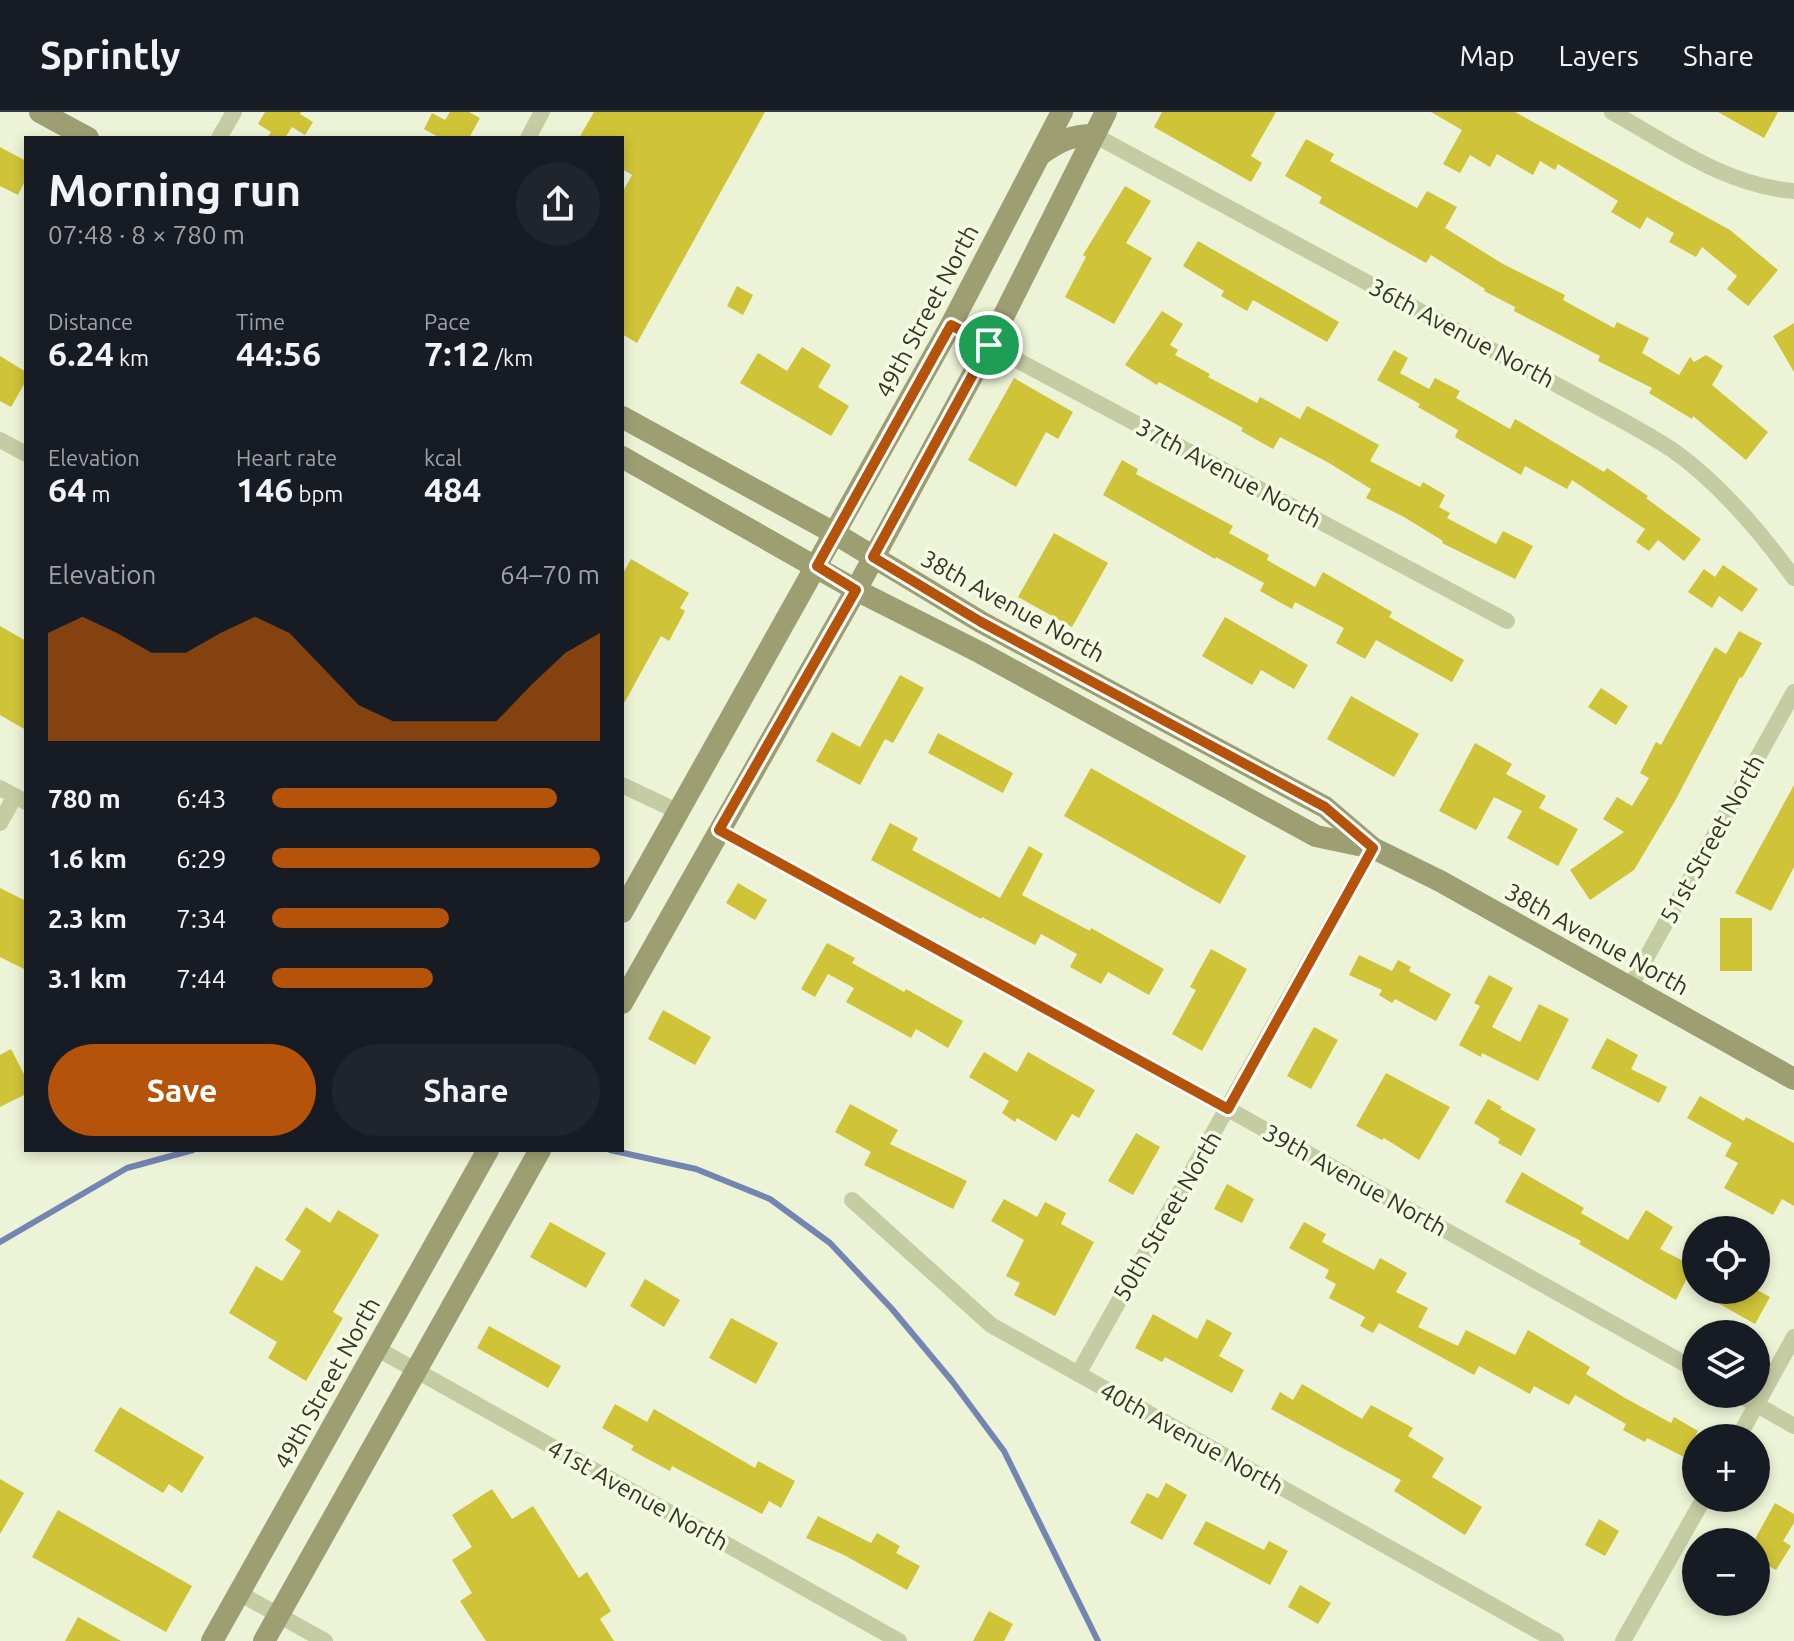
<!DOCTYPE html>
<meta charset="utf-8">
<style>
body{margin:0;font-family:Ubuntu,sans-serif;background:#20242c;color:#f1f3f6;height:100vh;display:flex;flex-direction:column;font-size:30px;white-space:nowrap}
*{box-sizing:border-box;margin:0}
p{font-size:26px;color:#9ea1a6}
.icon{flex:none;width:44px;height:44px;fill:none;stroke:currentColor;stroke-width:2;stroke-linecap:round;stroke-linejoin:round}
.map{position:relative;flex:1;overflow:hidden}
.drawer{position:absolute;left:24px;top:24px;width:600px;height:1016px;display:flex;flex-direction:column;background:#171b24;border-radius:0px;box-shadow:0 4px 12px #0003}
.drawer>*{flex:none}
.fabs{position:absolute;left:1682px;top:1104px;display:grid;gap:16px}
.fabs a{display:grid;place-items:center;width:88px;height:88px;border-radius:50%;background:#171b24;box-shadow:0 4px 12px #0003;font-size:40px}
.pin{position:absolute;display:grid;place-items:center;width:68px;height:68px;color:#fff;margin:-34px;border:4px solid #fff;border-radius:50%;box-shadow:0 2px 8px #0007}
.round{display:grid;place-items:center;flex:none;width:84px;height:84px;border-radius:42px;background:#20242c}
.headline{display:flex;align-items:center;justify-content:space-between;height:136px;padding:0 24px}
h1{font-size:44px;font-weight:700;line-height:60px}
.metrics{display:grid;grid-template-columns:repeat(3,1fr);gap:12px;height:136px;padding:8px 24px}
.metrics div{display:grid;align-content:center}
.metrics b{font-size:34px;font-weight:700}
.metrics small{font-size:22px;font-weight:400}
.metrics p{font-size:22px}
.chart{height:224px;padding:16px 24px}
.chart p{display:flex;justify-content:space-between}
.chart svg{width:100%;height:144px;margin-top:8px;fill:#b45309;opacity:.7}
.cta{display:flex;gap:16px;margin-top:auto;padding:16px 24px}
.cta a{flex:1;height:92px;border-radius:48px;background:#b45309;color:#fff;font-size:32px;font-weight:700;line-height:92px;text-align:center}
.cta a+a{background:#20242c;color:#f1f3f6}
ul{padding:0 24px;list-style:none;font-size:26px}
li{display:grid;grid-template-columns:128px 96px 1fr;align-items:center;height:60px}
li i{height:20px;border-radius:10px;background:#b45309}
header{display:flex;align-items:center;gap:48px;box-sizing:border-box;height:112px;padding:0 40px;background:#171b24;border-bottom:2px solid #363941}
header strong{font-size:38px}
nav{display:flex;gap:44px;margin-inline-start:auto;font-size:28px}
.map>svg:first-child{display:block}
.lines{fill:none;stroke-linecap:round;stroke-linejoin:round}
.stream{stroke:#7385b1;stroke-width:6}
.building{fill:#cfc338}
.street{stroke:#c5cba2;stroke-width:16}
.secondary{stroke:#9d9f73;stroke-width:22}
.route-casing{stroke:#fff;stroke-width:16}
.route{stroke:#b45309;stroke-width:10}
.labels{text-anchor:middle;dominant-baseline:central;stroke-width:7;stroke-linejoin:round;paint-order:stroke}
.street-label{font-size:24px;fill:#353525;stroke:#f5fae3}
</style>
<header>
<strong>Sprintly</strong>
<nav><a>Map</a><a>Layers</a><a>Share</a></nav>
</header>
<div class="map">
<svg width="1794" height="1529" viewBox="0 0 1794 1529">
<rect width="100%" height="100%" fill="#edf3d6"/>
<g class="lines">
<!-- stream -->
<g class="stream">
<polyline points="610,1038 696,1057 770,1087 830,1131 892,1197 952,1269 1004,1339 1098,1529"/>
<polyline points="0,1130 127,1056 193,1038"/>
</g>
</g>
<!-- building -->
<g class="building">
<polygon points="265,0 301,0 300,2 313,10 305,23 292,15 285,26 267,26 271,20 258,12"/>
<polygon points="450,0 469,0 480,6 469,26 440,26 424,17 432,1 445,8"/>
<polygon points="594,0 765,0 637,231 622,222 622,81 632,63 622,57 622,26 579,26"/>
<polygon points="1162,0 1276,0 1251,44 1262,51 1251,70 1154,15"/>
<polygon points="1431,0 1515,0 1730,118 1778,158 1748,194 1727,177 1737,164 1702,135 1696,145 1669,130 1674,121 1647,105 1640,117 1611,100 1618,89 1558,52 1555,58 1540,49 1533,63 1497,42 1490,55 1470,43 1460,61 1443,52 1462,18"/>
<polygon points="1718,0 1778,0 1764,26"/>
<polygon points="1306,27 1334,42 1330,49 1417,96 1427,79 1457,95 1445,116 1503,152 1565,183 1563,188 1614,216 1617,210 1649,226 1642,241 1679,263 1690,245 1694,250 1706,243 1723,254 1712,273 1768,320 1746,348 1693,304 1692,307 1649,281 1652,276 1598,249 1600,244 1514,199 1515,195 1484,179 1485,177 1431,143 1426,151 1319,91 1322,85 1285,64"/>
<polygon points="0,35 26,49 26,67 18,83 0,74"/>
<polygon points="1125,74 1151,89 1126,131 1152,146 1114,212 1065,185 1086,145 1083,143"/>
<polygon points="1198,129 1339,210 1327,230 1253,188 1247,199 1221,184 1224,179 1183,154"/>
<polygon points="737,174 753,183 743,203 727,194"/>
<polygon points="1162,199 1183,212 1170,233 1178,238 1175,243 1210,262 1208,265 1257,291 1260,285 1300,307 1307,294 1341,312 1379,333 1370,349 1420,375 1423,370 1445,383 1439,395 1450,401 1447,406 1496,432 1503,419 1533,434 1515,467 1442,431 1443,429 1404,405 1366,386 1371,377 1329,351 1280,325 1273,337 1241,319 1243,316 1159,270 1157,273 1125,253"/>
<polygon points="1794,211 1794,260 1773,224"/>
<polygon points="802,235 831,253 818,275 849,294 831,324 740,271 758,241 787,259"/>
<polygon points="1394,238 1408,246 1400,261 1429,277 1435,266 1460,279 1456,286 1510,317 1515,307 1604,360 1607,356 1648,384 1646,386 1701,427 1684,449 1658,428 1649,439 1636,430 1645,417 1572,368 1567,377 1525,354 1521,363 1455,325 1458,318 1418,295 1420,292 1377,268"/>
<polygon points="0,244 26,260 26,269 11,295 0,289"/>
<polygon points="1014,266 1073,300 1058,327 1046,320 1016,375 968,348"/>
<polygon points="1122,348 1138,357 1136,362 1233,414 1229,421 1269,443 1267,448 1315,475 1323,460 1392,500 1389,505 1464,548 1452,570 1376,528 1365,547 1336,531 1344,516 1295,490 1292,497 1260,479 1264,471 1216,445 1215,447 1103,383"/>
<polygon points="1054,421 1108,451 1072,515 1018,485"/>
<polygon points="631,447 689,481 680,496 685,499 669,529 661,524 622,595 622,463"/>
<polygon points="1723,453 1758,477 1742,500 1719,484 1712,496 1688,480 1704,457 1715,465"/>
<polygon points="1225,505 1308,553 1294,577 1261,558 1252,573 1202,544"/>
<polygon points="0,514 26,529 26,618 0,603"/>
<polygon points="1739,519 1762,531 1742,566 1740,565 1675,689 1634,758 1590,788 1570,758 1624,720 1603,707 1617,685 1632,694 1649,666 1640,661 1656,630 1661,633 1715,535 1726,542"/>
<polygon points="900,563 924,576 893,631 885,627 860,673 816,649 832,620 860,635"/>
<polygon points="1601,576 1628,594 1616,613 1588,595"/>
<polygon points="1351,584 1419,622 1394,665 1327,627"/>
<polygon points="938,621 1013,661 1003,681 928,641"/>
<polygon points="1475,631 1512,652 1506,662 1546,684 1539,696 1578,717 1558,754 1507,726 1522,699 1494,685 1476,718 1439,699"/>
<polygon points="1091,656 1246,744 1220,792 1064,704"/>
<polygon points="1794,673 1794,755 1771,799 1735,781"/>
<polygon points="890,711 918,726 912,738 1000,786 1029,734 1043,742 1022,783 1090,819 1091,816 1164,857 1149,883 1108,860 1101,872 1070,855 1077,842 1041,822 1035,833 982,805 981,807 871,748"/>
<polygon points="738,771 767,788 755,808 726,791"/>
<polygon points="0,776 26,789 26,858 0,845"/>
<rect x="1720" y="806" width="32" height="53"/>
<polygon points="827,831 855,846 852,851 904,880 906,877 963,909 948,936 916,917 911,926 846,890 854,876 828,862 815,885 801,877"/>
<polygon points="1211,837 1247,857 1202,939 1172,922 1196,878 1190,875"/>
<polygon points="1359,843 1392,859 1398,848 1411,855 1409,859 1451,882 1436,909 1395,887 1392,891 1379,883 1382,878 1349,863"/>
<polygon points="1489,863 1513,876 1492,915 1520,930 1539,892 1569,907 1538,969 1482,941 1481,945 1459,933 1480,894 1474,891"/>
<polygon points="663,898 711,925 695,953 648,927"/>
<polygon points="1314,915 1338,928 1311,977 1287,964"/>
<polygon points="1607,926 1638,943 1631,957 1667,975 1659,991 1591,956"/>
<polygon points="11,937 26,966 26,982 0,995 0,943"/>
<polygon points="984,940 1017,960 1028,940 1095,978 1079,1006 1072,1002 1056,1029 1017,1006 1015,1010 1002,1001 1009,989 969,965"/>
<polygon points="1386,961 1450,995 1419,1048 1384,1026 1382,1028 1356,1014"/>
<polygon points="1700,984 1744,1009 1746,1005 1794,1031 1794,1094 1782,1087 1773,1103 1724,1076 1738,1051 1725,1044 1732,1031 1687,1006"/>
<polygon points="1488,987 1502,995 1500,997 1536,1017 1521,1044 1498,1031 1500,1027 1474,1011"/>
<polygon points="850,992 898,1018 890,1032 967,1069 953,1097 864,1053 871,1040 835,1020"/>
<polygon points="1136,1021 1160,1035 1133,1083 1108,1069"/>
<polygon points="1522,1060 1584,1096 1581,1101 1628,1128 1646,1098 1673,1115 1660,1137 1693,1154 1676,1188 1579,1132 1581,1129 1505,1090"/>
<polygon points="1227,1072 1254,1087 1242,1111 1214,1097"/>
<polygon points="1004,1087 1037,1105 1045,1090 1066,1101 1061,1112 1094,1130 1055,1204 1014,1183 1020,1171 1006,1164 1024,1128 991,1109"/>
<polygon points="306,1095 330,1111 338,1098 379,1123 333,1200 343,1206 306,1269 268,1246 277,1230 229,1201 256,1154 282,1169 301,1139 285,1128"/>
<polygon points="550,1110 606,1141 586,1176 530,1145"/>
<polygon points="1304,1110 1326,1122 1322,1130 1374,1158 1380,1146 1407,1161 1396,1180 1428,1196 1418,1215 1458,1234 1466,1218 1515,1243 1528,1218 1590,1255 1586,1262 1625,1286 1671,1311 1674,1305 1698,1319 1684,1345 1647,1326 1645,1330 1623,1318 1626,1312 1575,1283 1569,1293 1534,1274 1530,1282 1479,1254 1474,1263 1379,1211 1373,1221 1360,1214 1365,1205 1329,1186 1336,1172 1325,1166 1329,1158 1289,1136"/>
<polygon points="645,1167 680,1188 664,1215 630,1194"/>
<polygon points="1723,1178 1757,1178 1770,1185 1755,1212 1716,1190"/>
<polygon points="1153,1202 1197,1227 1207,1207 1232,1221 1219,1244 1244,1258 1232,1281 1165,1245 1162,1250 1135,1236"/>
<polygon points="731,1206 778,1231 756,1272 709,1246"/>
<polygon points="489,1214 561,1254 548,1276 477,1236"/>
<polygon points="1302,1272 1362,1307 1371,1293 1413,1316 1408,1324 1444,1346 1432,1365 1482,1395 1465,1423 1394,1379 1401,1368 1271,1297 1280,1280 1293,1288"/>
<polygon points="615,1292 647,1310 654,1297 755,1356 758,1349 795,1369 781,1396 769,1389 762,1402 672,1354 670,1359 631,1338 634,1334 602,1316"/>
<polygon points="120,1295 204,1345 182,1381 169,1372 163,1381 94,1339"/>
<polygon points="0,1367 24,1381 0,1422"/>
<polygon points="1166,1371 1187,1383 1162,1428 1130,1411 1147,1381 1158,1386"/>
<polygon points="492,1377 512,1407 533,1394 579,1466 587,1460 611,1499 600,1507 614,1529 486,1529 460,1489 472,1481 452,1448 472,1435 452,1403"/>
<polygon points="1775,1391 1794,1402 1794,1411 1783,1429 1791,1434 1776,1458 1756,1447 1756,1425"/>
<polygon points="58,1398 192,1474 166,1520 32,1445"/>
<polygon points="818,1404 871,1431 877,1421 900,1434 896,1441 920,1454 907,1478 844,1443 806,1426"/>
<polygon points="1599,1407 1619,1419 1605,1444 1585,1433"/>
<polygon points="1206,1409 1264,1438 1269,1429 1288,1439 1270,1473 1193,1432"/>
<polygon points="1300,1473 1331,1491 1318,1512 1288,1495"/>
<polygon points="989,1499 1013,1512 1004,1529 973,1529"/>
<polygon points="78,1505 121,1529 65,1529"/>
</g>
<g class="lines">
<!-- street -->
<g class="street">
<path d="M1612,0C1669,32 1727,74 1794,79"/>
<path d="M1094,23L1618,306C1636,316 1654,326 1671,337C1717,369 1762,422 1794,466"/>
<polyline points="219,26 234,0"/>
<polyline points="528,26 542,0"/>
<polyline points="951,213 1507,509"/>
<polyline points="0,328 26,342"/>
<polyline points="622,673 679,700"/>
<polyline points="0,676 26,690"/>
<polyline points="0,711 15,684"/>
<polyline points="719,718 1228,997 1696,1258"/>
<polyline points="1630,875 1794,580"/>
<polyline points="852,1088 991,1213 1556,1529"/>
<polyline points="376,1236 899,1529"/>
<polyline points="1078,1262 1373,736"/>
<polyline points="1738,1282 1794,1314"/>
<polyline points="1738,1326 1794,1225"/>
<polyline points="239,1481 325,1529"/>
<polyline points="1623,1529 1704,1386"/>
</g>
<!-- secondary -->
<g class="secondary">
<polyline points="40,0 88,26"/>
<path d="M1041,42C1059,29 1072,23 1094,23"/>
<polyline points="622,305 834,421 981,510 1325,695 1373,736 1440,769 1794,967"/>
<polyline points="622,345 856,478 981,541 1316,724 1368,735"/>
<polyline points="622,800 951,213 1062,0"/>
<polyline points="622,891 856,478 989,233 1106,0"/>
<polyline points="212,1529 488,1038"/>
<polyline points="264,1529 540,1038"/>
</g>
</g>
<g class="lines">
<defs>
<polygon id="route" points="951,213 989,233 873,445 981,510 1325,695 1373,736 1228,997 719,718 856,478 817,454"/>
</defs>
<!-- route casing -->
<use href="#route" class="route-casing"/>
<!-- route -->
<use href="#route" class="route"/>
</g>
<g class="labels">
<!-- street labels -->
<g class="street-label">
<text transform="translate(927 199) rotate(-62)">49th Street North</text>
<text transform="translate(1462 221) rotate(28)">36th Avenue North</text>
<text transform="translate(1229 361) rotate(28)">37th Avenue North</text>
<text transform="translate(1013 494) rotate(29)">38th Avenue North</text>
<text transform="translate(1712 727) rotate(-61)">51st Street North</text>
<text transform="translate(1597 827) rotate(29)">38th Avenue North</text>
<text transform="translate(1355 1068) rotate(29)">39th Avenue North</text>
<text transform="translate(1167 1104) rotate(-60)">50th Street North</text>
<text transform="translate(327 1271) rotate(-61)">49th Street North</text>
<text transform="translate(1192 1326) rotate(29)">40th Avenue North</text>
<text transform="translate(638 1383) rotate(29)">41st Avenue North</text>
</g>
</g>
</svg>
<div class="fabs">
<a><svg class="icon" aria-label="locate" viewBox="0 0 24 24"><circle cx="12" cy="12" r="6"/><path d="M12 2v4M12 18v4M2 12h4M18 12h4"/></svg></a>
<a><svg class="icon" aria-label="layers" viewBox="0 0 24 24"><path d="M12 4l9 5-9 5-9-5zM3 14l9 5 9-5"/></svg></a>
<a>+</a>
<a>−</a>
</div>
<div class="pin" style="left:989px;top:233px;background:#1e9e55"><svg class="icon" aria-label="arrive" viewBox="0 0 24 24"><path d="M6 21V4h12l-3 4 3 4H6"/></svg></div>
<section class="drawer">
<div class="headline"><div><h1>Morning run</h1><p>07:48 · 8 × 780 m</p></div><a class="round"><svg class="icon" aria-label="share" viewBox="0 0 24 24"><path d="M12 15V3M7 8l5-5 5 5M5 13v7h14v-7"/></svg></a></div>
<div class="metrics">
<div><p>Distance</p><b>6.24<small> km</small></b></div>
<div><p>Time</p><b>44:56</b></div>
<div><p>Pace</p><b>7:12<small> /km</small></b></div>
</div>
<div class="metrics">
<div><p>Elevation</p><b>64<small> m</small></b></div>
<div><p>Heart rate</p><b>146<small> bpm</small></b></div>
<div><p>kcal</p><b>484</b></div>
</div>
<div class="chart"><p><span>Elevation</span>64–70 m</p>
<svg viewBox="0 0 160 44" preserveAspectRatio="none"><path d="M0 44V11L10 6L20 11L30 17L40 17L50 11L60 6L70 11L80 22L90 33L100 38L110 38L120 38L130 38L140 27L150 17L160 11V44z"/></svg>
</div>
<ul>
<li><b>780 m</b>6:43<i style="width:87%"></i></li>
<li><b>1.6 km</b>6:29<i style="width:100%"></i></li>
<li><b>2.3 km</b>7:34<i style="width:54%"></i></li>
<li><b>3.1 km</b>7:44<i style="width:49%"></i></li>
</ul>
<div class="cta"><a>Save</a><a>Share</a></div>
</section>
</div>
